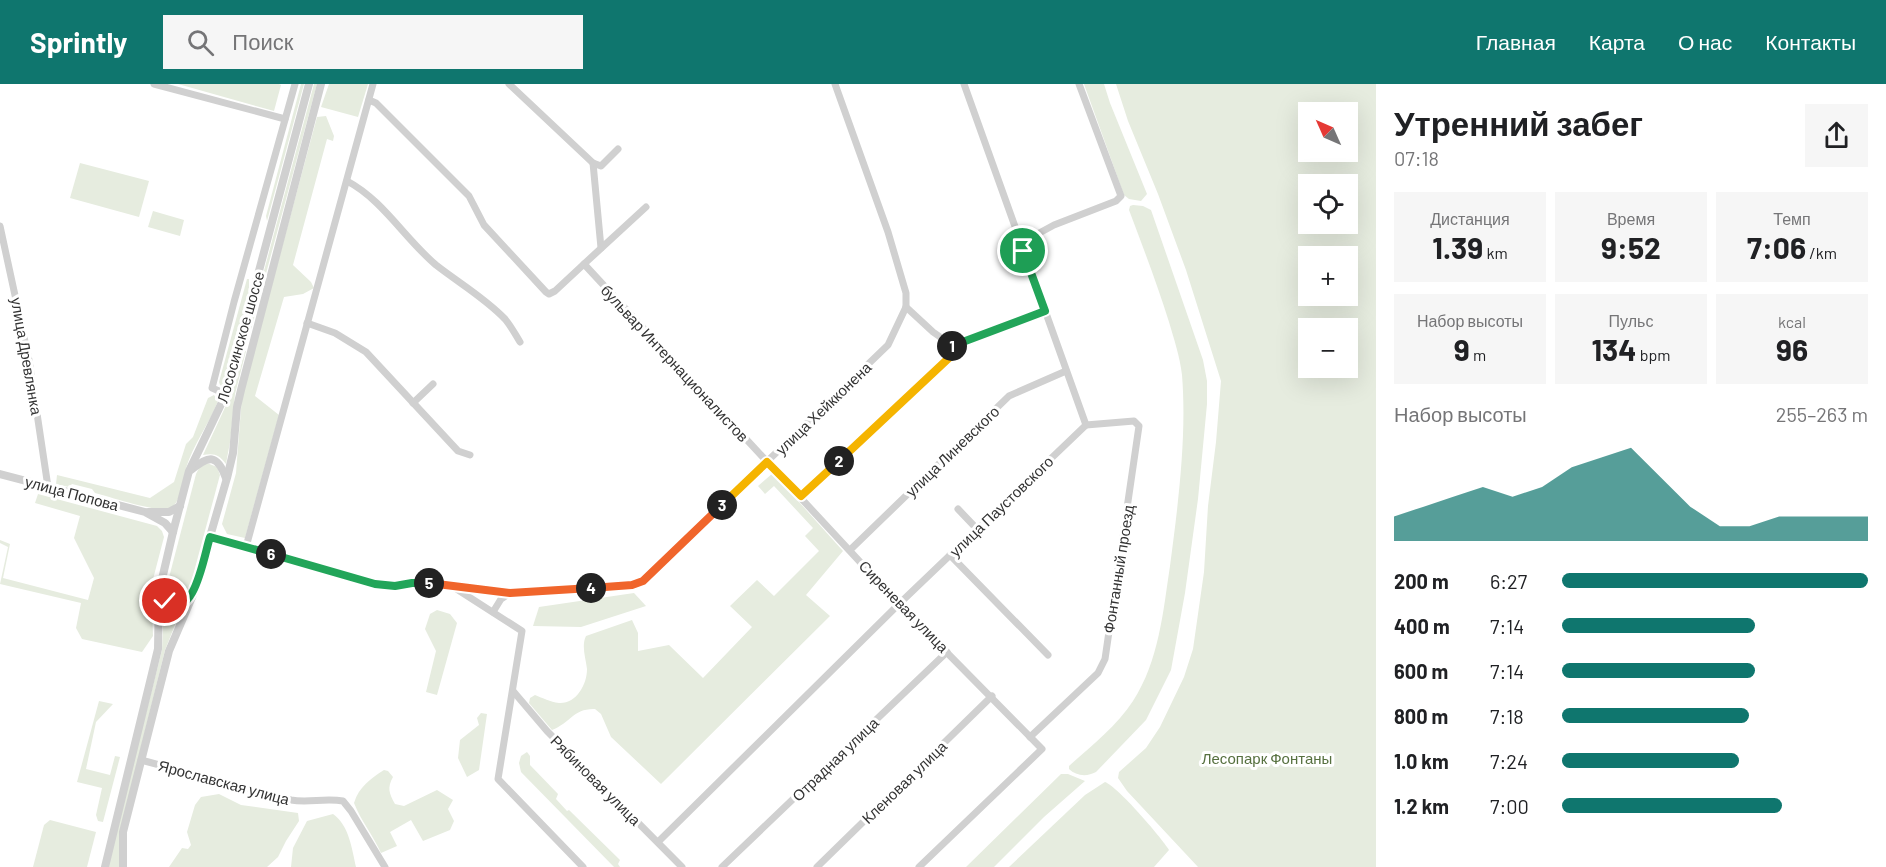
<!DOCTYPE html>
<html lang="ru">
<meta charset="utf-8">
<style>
body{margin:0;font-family:Barlow,sans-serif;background:#f6f6f6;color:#202124;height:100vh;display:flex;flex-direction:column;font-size:22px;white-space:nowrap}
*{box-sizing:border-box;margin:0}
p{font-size:20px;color:#757577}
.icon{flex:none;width:33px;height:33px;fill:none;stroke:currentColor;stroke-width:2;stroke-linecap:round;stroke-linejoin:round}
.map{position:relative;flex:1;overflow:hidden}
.drawer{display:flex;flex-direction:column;background:#fff;width:510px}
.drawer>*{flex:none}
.needle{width:39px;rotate:315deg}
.fabs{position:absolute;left:1298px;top:18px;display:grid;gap:12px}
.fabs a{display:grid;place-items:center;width:60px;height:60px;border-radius:0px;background:#fff;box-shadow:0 6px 24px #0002;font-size:30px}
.pin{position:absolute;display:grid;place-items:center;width:51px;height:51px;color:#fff;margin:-26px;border:3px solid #fff;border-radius:50%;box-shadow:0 2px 6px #0007}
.km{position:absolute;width:30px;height:30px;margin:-15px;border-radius:50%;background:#222;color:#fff;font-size:16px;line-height:30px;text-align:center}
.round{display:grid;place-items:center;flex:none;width:63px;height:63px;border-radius:0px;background:#f6f6f6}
.headline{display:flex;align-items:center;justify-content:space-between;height:102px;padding:0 18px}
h1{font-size:33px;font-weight:700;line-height:45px}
.metrics{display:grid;grid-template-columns:repeat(3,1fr);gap:9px;height:102px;padding:6px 18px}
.metrics div{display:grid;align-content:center;border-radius:0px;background:#f6f6f6;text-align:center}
.metrics b{font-size:30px;font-weight:700}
.metrics small{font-size:16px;font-weight:400}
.metrics p{font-size:16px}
.chart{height:168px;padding:12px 18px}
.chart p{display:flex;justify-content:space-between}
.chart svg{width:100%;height:108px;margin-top:6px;fill:#0f766e;opacity:.7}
ul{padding:0 18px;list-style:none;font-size:20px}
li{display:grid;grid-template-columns:96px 72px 1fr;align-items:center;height:45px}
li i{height:15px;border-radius:8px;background:#0f766e}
header{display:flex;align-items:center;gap:36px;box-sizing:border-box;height:84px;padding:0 30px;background:#0f766e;color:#fff}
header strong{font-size:28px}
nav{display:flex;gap:33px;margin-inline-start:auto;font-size:21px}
.search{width:420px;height:54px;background:#f6f6f6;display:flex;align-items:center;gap:15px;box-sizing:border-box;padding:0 21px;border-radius:0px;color:#757577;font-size:22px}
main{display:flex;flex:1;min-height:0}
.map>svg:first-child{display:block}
.green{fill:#e6ecdf;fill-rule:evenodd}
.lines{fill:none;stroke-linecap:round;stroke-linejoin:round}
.minor{stroke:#d0d0d0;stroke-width:7}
.tertiary{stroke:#d0d0d0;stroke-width:8}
.split-1-casing{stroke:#fff;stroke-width:12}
.split-2-casing{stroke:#fff;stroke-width:12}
.split-3-casing{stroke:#fff;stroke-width:12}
.split-4-casing{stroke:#fff;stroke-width:12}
.split-5-casing{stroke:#fff;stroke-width:12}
.split-6-casing{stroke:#fff;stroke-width:12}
.split-7-casing{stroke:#fff;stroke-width:12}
.split-1{stroke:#22a559;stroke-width:8}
.split-2{stroke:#f5b400;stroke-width:8}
.split-3{stroke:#f5b400;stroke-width:8}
.split-4{stroke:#f0652b;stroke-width:8}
.split-5{stroke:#f0652b;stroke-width:8}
.split-6{stroke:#22a559;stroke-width:8}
.split-7{stroke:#22a559;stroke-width:8}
.labels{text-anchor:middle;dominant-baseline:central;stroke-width:6;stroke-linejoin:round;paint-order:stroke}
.street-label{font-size:15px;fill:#333;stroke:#fff}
.park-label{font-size:15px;fill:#56703f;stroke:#fff}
</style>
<header>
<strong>Sprintly</strong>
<div class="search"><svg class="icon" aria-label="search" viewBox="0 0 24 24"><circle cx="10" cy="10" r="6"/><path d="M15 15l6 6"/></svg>Поиск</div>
<nav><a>Главная</a><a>Карта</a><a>О нас</a><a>Контакты</a></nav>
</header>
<main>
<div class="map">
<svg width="1376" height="783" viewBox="0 0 1376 783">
<rect width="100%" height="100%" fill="#fff"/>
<!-- green -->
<g class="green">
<polygon points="178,0 279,0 281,1 274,27"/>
<polygon points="301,0 304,0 267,137 266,132"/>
<polygon points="314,0 317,0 250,249 246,254"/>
<polygon points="329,0 368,0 358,33 321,23"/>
<polygon points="1084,0 1104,0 1110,19 1147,110 1141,117 1129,115 1124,111"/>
<path d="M1116,0H1376V783H1198L1127,707L1118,694L1119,688L1146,664L1160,643L1184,593L1193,565L1204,488L1208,422L1216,358L1221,297L1186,186L1158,110L1128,37ZM1347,28V68H1308V28ZM1347,100V140H1308V100ZM1308,172H1347V212H1308ZM1308,244H1347V284H1308Z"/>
<polygon points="326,32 334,52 333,57 327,55 293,181 311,198 314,204 303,210 284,213 255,312 279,331 245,454 227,450 222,440 236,389 242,312 317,33"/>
<polygon points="80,79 149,97 139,133 70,114"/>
<path d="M1133,121L1143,122L1151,126L1203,276L1207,297V320L1198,415L1185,509L1171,586L1146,636L1096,688C1087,693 1076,692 1069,685V682C1091,662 1117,642 1133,617C1159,577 1163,528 1170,482C1178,421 1187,353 1182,291C1180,273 1174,255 1169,238C1157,200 1143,163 1129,126L1130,122Z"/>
<polygon points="153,127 184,136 180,152 148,143"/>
<polygon points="247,195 249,195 249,208 225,299 222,302 220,301 219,298"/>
<path d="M243,266L246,267L235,310L230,358L226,380C219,371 215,369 203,371L228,317Z"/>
<path d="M214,311L218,317C209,340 193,361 186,384C183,395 181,422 168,425C156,428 110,413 95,409L92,405L72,400L69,403L56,400L57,391L150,414L174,398L186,360L193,353L208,314Z"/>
<polygon points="207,379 217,383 220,391 188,510 181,516 174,517 168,513 166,505 196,390 199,384"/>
<path d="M773,389L843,467L806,511L830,532L661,700L611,653L601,630L595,625C574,624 570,639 552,646L529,619L530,614L535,611C543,614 550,618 559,619C576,620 587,601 587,585C586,575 581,562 586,552L632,536L638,549V567L669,561L703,594L752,543L730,522L757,496L774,512L819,467L805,452L813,444L774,402L765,410L758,402Z"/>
<polygon points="38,410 157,442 162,447 164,453 151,503 153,552 142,568 82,555 76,544 81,519 0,500 8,463 0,459 0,456 10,460 3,494 88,516 94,494 74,454 80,432 35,419"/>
<polygon points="634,509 646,522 581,543 533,542 539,523"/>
<polygon points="164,522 175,527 181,526 165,566 120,748 120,783 107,783 162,566"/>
<polygon points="437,526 450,530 457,539 437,611 426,608 436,567 425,545 430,530"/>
<polygon points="99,617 113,620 96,638 86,685 110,691 115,672 120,673 103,738 98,737 96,731 102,704 77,698"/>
<polygon points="481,629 487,630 479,686 467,693 458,674 460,656 479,641 477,634"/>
<polygon points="527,668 530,672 530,681 558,710 556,715 567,727 569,726 620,776 618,780 620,783 614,783 521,688 519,679 521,672"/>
<path d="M384,686L388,687L393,693C387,704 389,709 395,720L404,722L437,706L453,716L448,725L454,737L450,746L423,757L411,736L390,748L397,762L381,769C373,751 361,737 354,719C359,703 370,695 384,686Z"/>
<polygon points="1061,690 1068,690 1085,697 1044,733 994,783 966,783"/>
<path d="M1105,698C1118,703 1160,752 1169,766L1154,783H1009L1085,711Z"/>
<polygon points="219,710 241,721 298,729 299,737 286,757 278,773 267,783 169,783 182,764 188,765 191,761 187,748 195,721 201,713"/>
<path d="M333,730C349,741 352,765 356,783H291L293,764L307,737Z"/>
<polygon points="50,736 96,748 87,783 33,783 44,741"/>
</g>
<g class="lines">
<!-- minor -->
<g class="minor">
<polyline points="154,0 285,35"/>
<polyline points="509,0 593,79 601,164"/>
<polyline points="964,0 1086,341"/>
<polyline points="369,16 376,19 469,112 484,141 546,208 549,210 555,207 584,180"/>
<polyline points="593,79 601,82 618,65"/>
<path d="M347,97C383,116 405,155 436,181C459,199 485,214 505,235C511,242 515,250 520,258"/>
<polyline points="646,123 584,180 899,520 1042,665 919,783"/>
<polyline points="0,142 29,276 48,403"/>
<polyline points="1021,159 1054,141 1116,117 1121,112 1079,0"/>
<polyline points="906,223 933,248 953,262"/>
<polyline points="307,239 335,249 366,268 458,367 470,371"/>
<polyline points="226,310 212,304 234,218 295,0"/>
<polyline points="413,319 433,300"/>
<polyline points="801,413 951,272 953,262 1045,227"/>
<polyline points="958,425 977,445"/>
<polyline points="210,453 371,499 395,502 428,499 510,509 632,501 643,497 888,261 906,223 906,209 888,148 835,0"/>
<polyline points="246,463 373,0"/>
<polyline points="850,466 1009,312 1066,287"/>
<polyline points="950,471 1048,571"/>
<polyline points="455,504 522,547 498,695 583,783"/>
<polyline points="493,528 501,515 510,509"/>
<polyline points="513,607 547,647 682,783"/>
<polyline points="1030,653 1098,589 1105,575 1139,342 1134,337 1086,341"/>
<path d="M141,676L291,716C308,719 325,714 343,717L351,727L385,783"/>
<polyline points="658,758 899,520 1086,341"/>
<polyline points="722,783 947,568"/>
<polyline points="817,783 992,612"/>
</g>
<!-- tertiary -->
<g class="tertiary">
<path d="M191,386C209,371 217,370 226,394"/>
<polyline points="0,390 145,428 165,439 173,448"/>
<polyline points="148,428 169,428 180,422"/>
<path d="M159,509C167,522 177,526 189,515"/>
<polyline points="105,783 158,565 159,508 173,448 189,387 226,310 309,0"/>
<polyline points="123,783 123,748 169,567 193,511 227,394 233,369 237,323 241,306 321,0"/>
</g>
</g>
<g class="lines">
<defs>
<polyline id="split-1" points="952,262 1045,227 1023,167"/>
<polyline id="split-2" points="839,377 951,272 952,262"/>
<polyline id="split-3" points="722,421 767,378 801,412 839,377"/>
<polyline id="split-4" points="591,504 632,501 643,497 722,421"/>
<polyline id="split-5" points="429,499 510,509 591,504"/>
<polyline id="split-6" points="271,470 375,500 395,502 412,499 429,499"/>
<path id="split-7" d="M165,517C194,540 204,471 210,453L271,470"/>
</defs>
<!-- split-1 casing -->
<use href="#split-1" class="split-1-casing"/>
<!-- split-2 casing -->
<use href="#split-2" class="split-2-casing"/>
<!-- split-3 casing -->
<use href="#split-3" class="split-3-casing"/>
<!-- split-4 casing -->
<use href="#split-4" class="split-4-casing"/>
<!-- split-5 casing -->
<use href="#split-5" class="split-5-casing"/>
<!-- split-6 casing -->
<use href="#split-6" class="split-6-casing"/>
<!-- split-7 casing -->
<use href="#split-7" class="split-7-casing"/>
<!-- split-1 -->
<use href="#split-1" class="split-1"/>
<!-- split-2 -->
<use href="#split-2" class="split-2"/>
<!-- split-3 -->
<use href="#split-3" class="split-3"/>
<!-- split-4 -->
<use href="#split-4" class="split-4"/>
<!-- split-5 -->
<use href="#split-5" class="split-5"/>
<!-- split-6 -->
<use href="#split-6" class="split-6"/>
<!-- split-7 -->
<use href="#split-7" class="split-7"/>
</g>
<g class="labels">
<!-- street labels -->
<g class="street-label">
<text transform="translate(240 253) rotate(-74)">Лососинское шоссе</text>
<text transform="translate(27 272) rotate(80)">улица Древлянка</text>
<text transform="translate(675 279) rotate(47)">бульвар Интернационалистов</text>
<text transform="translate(823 324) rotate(-44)">улица Хейкконена</text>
<text transform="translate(952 367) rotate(-44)">улица Линевского</text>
<text transform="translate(72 409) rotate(15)">улица Попова</text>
<text transform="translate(1001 422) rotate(-44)">улица Паустовского</text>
<text transform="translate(1118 485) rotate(-81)">Фонтанный проезд</text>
<text transform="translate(904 522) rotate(46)">Сиреневая улица</text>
<text transform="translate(835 675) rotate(-44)">Отрадная улица</text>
<text transform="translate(596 696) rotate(45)">Рябиновая улица</text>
<text transform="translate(224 698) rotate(15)">Ярославская улица</text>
<text transform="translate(904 698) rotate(-44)">Кленовая улица</text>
</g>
<!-- park labels -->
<g class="park-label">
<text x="1267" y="674">Лесопарк Фонтаны</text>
</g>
</g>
</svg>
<div class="fabs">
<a><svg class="needle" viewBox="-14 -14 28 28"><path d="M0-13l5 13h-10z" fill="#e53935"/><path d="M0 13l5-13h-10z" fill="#757577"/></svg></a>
<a><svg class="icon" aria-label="locate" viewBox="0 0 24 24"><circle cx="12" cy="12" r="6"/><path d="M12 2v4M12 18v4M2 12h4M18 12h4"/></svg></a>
<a>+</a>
<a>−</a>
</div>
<div class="pin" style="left:1023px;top:167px;background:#1e9e55"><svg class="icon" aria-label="arrive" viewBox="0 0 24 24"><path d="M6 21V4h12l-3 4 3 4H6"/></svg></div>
<div class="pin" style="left:165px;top:517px;background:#d93025"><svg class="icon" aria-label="check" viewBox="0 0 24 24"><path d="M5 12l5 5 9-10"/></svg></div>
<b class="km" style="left:952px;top:262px">1</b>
<b class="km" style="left:839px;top:377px">2</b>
<b class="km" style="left:722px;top:421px">3</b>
<b class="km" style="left:591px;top:504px">4</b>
<b class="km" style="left:429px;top:499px">5</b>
<b class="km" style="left:271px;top:470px">6</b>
</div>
<section class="drawer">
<div class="headline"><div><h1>Утренний забег</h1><p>07:18</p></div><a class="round"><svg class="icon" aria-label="share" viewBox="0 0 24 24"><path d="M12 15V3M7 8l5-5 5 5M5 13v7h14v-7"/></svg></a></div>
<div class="metrics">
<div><p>Дистанция</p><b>1.39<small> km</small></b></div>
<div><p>Время</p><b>9:52</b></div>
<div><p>Темп</p><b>7:06<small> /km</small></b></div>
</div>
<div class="metrics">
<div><p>Набор высоты</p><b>9<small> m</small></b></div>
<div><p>Пульс</p><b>134<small> bpm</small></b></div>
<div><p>kcal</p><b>96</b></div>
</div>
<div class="chart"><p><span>Набор высоты</span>255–263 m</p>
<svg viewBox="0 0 160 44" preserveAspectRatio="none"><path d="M0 44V34L10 30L20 26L30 22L40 26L50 22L60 14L70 10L80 6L90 18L100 30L110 38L120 38L130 34L140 34L150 34L160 34V44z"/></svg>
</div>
<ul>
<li><b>200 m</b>6:27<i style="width:100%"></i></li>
<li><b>400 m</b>7:14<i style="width:63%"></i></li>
<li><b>600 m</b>7:14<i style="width:63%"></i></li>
<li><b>800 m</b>7:18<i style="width:61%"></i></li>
<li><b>1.0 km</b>7:24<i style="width:58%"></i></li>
<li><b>1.2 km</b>7:00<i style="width:72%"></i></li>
</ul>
</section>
</main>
